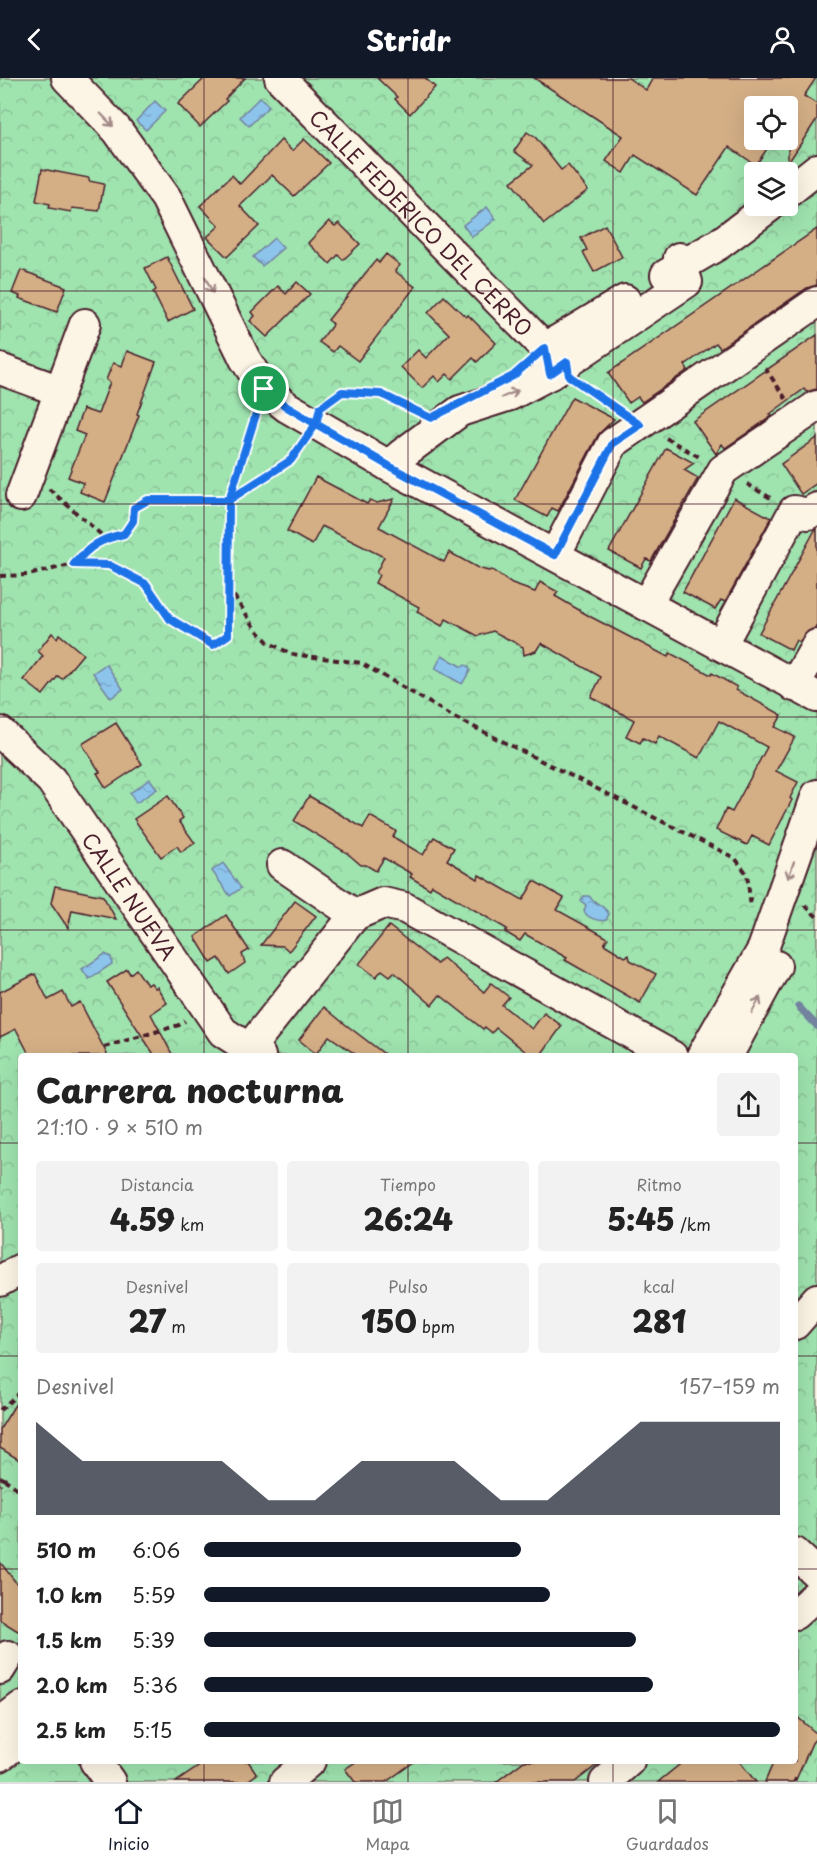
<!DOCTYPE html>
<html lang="es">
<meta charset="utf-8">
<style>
body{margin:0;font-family:"Playpen Sans",sans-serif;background:#f2f2f2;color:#222;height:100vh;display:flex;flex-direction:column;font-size:22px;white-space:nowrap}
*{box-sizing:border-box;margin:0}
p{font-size:20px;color:#767676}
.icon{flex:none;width:33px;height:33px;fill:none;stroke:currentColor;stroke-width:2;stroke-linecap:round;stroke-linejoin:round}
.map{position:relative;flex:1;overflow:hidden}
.drawer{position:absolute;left:18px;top:975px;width:780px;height:711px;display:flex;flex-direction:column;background:#fff;border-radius:6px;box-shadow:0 6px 24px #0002}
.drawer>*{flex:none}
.tools{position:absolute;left:744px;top:18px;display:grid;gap:12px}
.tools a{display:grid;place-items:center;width:54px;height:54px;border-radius:6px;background:#fff;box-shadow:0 6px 24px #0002;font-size:30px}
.pin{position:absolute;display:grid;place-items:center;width:51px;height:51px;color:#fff;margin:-26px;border:3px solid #fff;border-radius:50%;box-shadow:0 2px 6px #0007}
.round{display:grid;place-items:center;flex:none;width:63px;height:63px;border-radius:6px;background:#f2f2f2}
.head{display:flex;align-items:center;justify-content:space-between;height:102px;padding:0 18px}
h1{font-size:33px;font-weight:800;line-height:45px}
.figures{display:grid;grid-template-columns:repeat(3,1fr);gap:9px;height:102px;padding:6px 18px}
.figures div{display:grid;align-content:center;border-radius:6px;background:#f2f2f2;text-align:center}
.figures b{font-size:30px;font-weight:800}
.figures small{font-size:16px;font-weight:400}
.figures p{font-size:16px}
.chart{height:168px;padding:12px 18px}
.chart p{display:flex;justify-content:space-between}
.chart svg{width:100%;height:108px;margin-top:6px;fill:#111827;opacity:.7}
ul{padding:0 18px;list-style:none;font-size:20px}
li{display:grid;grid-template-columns:96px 72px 1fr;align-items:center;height:45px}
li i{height:15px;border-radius:8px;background:#111827}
header{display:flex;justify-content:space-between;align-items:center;height:78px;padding:0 18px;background:#111827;color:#fff;font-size:27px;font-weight:800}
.tabs{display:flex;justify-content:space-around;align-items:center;height:84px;border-top:2px solid #e0e0e0;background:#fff;font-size:16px;color:#767676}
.tabs a{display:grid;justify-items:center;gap:3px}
.tabs .active{color:#111827}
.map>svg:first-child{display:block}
.park{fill:url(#park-crowns);stroke:#74816d;stroke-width:1.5;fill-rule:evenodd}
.water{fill:url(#water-ripples);stroke:#72829f;stroke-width:1.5}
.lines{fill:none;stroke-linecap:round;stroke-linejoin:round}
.stream{stroke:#72829f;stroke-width:7}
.building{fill:#d4af86;stroke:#4a1f2b;stroke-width:1.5}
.minor-casing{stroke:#4a1f2b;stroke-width:34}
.path{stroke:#4a1f2b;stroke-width:4;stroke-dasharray:6 4.5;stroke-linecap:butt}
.minor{stroke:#fcf5e5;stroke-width:30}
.oneway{stroke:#a38a88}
.route-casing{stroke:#fff;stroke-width:12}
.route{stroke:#1a73e8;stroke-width:8}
.grid{fill:none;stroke:#4a1f2b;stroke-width:1.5;stroke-opacity:0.55}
.labels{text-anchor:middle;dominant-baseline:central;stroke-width:4.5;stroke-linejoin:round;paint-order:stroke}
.street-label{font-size:21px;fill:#4a1f2b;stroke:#fcf5e5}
</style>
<header><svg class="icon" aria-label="back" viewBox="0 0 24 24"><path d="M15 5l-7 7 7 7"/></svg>Stridr<svg class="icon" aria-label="person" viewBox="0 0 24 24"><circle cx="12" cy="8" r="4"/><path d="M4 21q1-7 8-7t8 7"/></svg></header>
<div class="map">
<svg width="817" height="1704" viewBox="0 0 817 1704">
<defs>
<pattern id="park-crowns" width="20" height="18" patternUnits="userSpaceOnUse" patternTransform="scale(1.5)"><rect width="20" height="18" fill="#9fe3af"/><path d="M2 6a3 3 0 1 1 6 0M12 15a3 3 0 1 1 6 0" fill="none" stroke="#8ac297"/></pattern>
<pattern id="water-ripples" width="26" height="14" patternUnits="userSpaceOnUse" patternTransform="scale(1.5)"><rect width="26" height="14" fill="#8dc4ec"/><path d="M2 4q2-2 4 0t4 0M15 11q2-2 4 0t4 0" fill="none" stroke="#7ba8cb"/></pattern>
</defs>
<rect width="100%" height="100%" fill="#fcf5e5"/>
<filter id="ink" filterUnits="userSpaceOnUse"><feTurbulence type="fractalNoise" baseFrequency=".0167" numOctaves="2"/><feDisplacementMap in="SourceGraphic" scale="12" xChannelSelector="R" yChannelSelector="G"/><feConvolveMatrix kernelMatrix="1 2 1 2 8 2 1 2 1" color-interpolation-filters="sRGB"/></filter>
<g filter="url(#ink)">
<!-- park -->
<path class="park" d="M0,0H817V1704H0ZM754,28H788V62H754ZM754,94H788V128H754ZM21,978H795V1683H21Z"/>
<!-- water -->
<g class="water">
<polygon points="260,19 269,28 249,48 240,39"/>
<polygon points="155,23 165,33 146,52 136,43"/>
<polygon points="487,129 496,141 472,159 463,147"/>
<polygon points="274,160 283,170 262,188 253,179"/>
<polygon points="442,577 462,589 465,587 469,589 470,593 462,606 435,591"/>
<polygon points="106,586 123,611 111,620 93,595"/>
<polygon points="150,701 157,711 136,725 130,715"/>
<polygon points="223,785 241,810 230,818 212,793"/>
<path d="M584,818H589C594,825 605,828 609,836L606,842C599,844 587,840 584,833L586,827L581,823Z"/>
<polygon points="105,876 111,879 112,886 89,901 82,891"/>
</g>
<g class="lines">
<!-- stream -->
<polyline class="stream" points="798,928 817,948"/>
</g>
<!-- building -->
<g class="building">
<polygon points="205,0 245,0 225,21 227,23 200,49 178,26"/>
<polygon points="377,0 425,0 435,9 410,36 395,21 397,19"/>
<polygon points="534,0 628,0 646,12 653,0 816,0 804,18 817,26 817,41 788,85 788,28 754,28 754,62 773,62 756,87 729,69 697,117 635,77 624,95 606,83 623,58"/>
<polygon points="527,54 536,60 561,92 568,87 588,112 544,146 511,104 533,87 514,73"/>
<polygon points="304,61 329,85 294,118 272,97 240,128 259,148 227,179 207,159 219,148 200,128 232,97 240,106 281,62 292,73"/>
<polygon points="42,91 89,100 89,103 104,106 99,133 72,130 71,134 49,130 50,126 36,123"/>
<polygon points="329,143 335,148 339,145 360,166 343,182 338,177 330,186 308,165"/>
<polygon points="605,147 622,179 594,194 583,174 587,172 581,160"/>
<polygon points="817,151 817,207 807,210 720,270 716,265 685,287 688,292 642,324 638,319 629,325 608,295"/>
<polygon points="386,176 400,187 395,193 415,209 358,283 338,268 333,274 319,264 333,246 328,242 376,182 379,185"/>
<polygon points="167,179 193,231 168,244 153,214 156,212 145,190"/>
<polygon points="21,192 66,209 57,234 19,220 20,218 12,215"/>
<polygon points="297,204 310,216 267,259 250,243 255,238 252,234 278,208 286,216"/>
<polygon points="444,218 466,239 468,237 496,265 477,284 473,280 452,301 447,296 439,304 434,298 422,310 401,289 418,272 426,280 449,256 428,235"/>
<polygon points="817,257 817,311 806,314 804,311 770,336 772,338 725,370 722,366 716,376 693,343"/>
<polygon points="127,273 156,284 137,336 139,337 105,424 80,414 83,405 68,399 85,357 75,353 83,331 98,336 110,304 106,302 113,285 122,288"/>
<polygon points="572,319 614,341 598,357 558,433 552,430 547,439 515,422"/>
<polygon points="817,360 817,405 801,416 781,386"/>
<polygon points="666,370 694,385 684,392 698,400 651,483 646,481 641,490 609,473"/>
<polygon points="316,399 367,426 370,422 377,425 394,421 379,449 444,484 449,474 478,490 488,493 492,492 512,506 535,514 540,504 558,514 555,518 591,539 668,579 670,575 711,597 712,595 737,609 736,612 782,637 775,649 795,659 776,693 798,704 790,720 792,722 769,767 752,758 747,767 716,752 726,731 732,734 767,669 719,643 699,680 659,658 655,666 643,660 640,665 626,658 634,642 591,619 601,599 541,565 536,573 524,577 523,569 493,553 478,558 446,541 442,548 417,534 419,529 375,505 379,497 376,495 384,479 322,448 312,467 287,453"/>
<polygon points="734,420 771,440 725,524 721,522 715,531 683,514"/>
<polygon points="817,451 817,547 815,550 808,553 799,564 796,562 791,572 759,555 815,452"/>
<polygon points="52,555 57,560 59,556 83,576 62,601 58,598 43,617 24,602 43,578 38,573"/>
<polygon points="116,645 142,686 106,710 97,695 100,694 82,666"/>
<polygon points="168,718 183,740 179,743 195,765 181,774 177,768 161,779 134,741"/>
<polygon points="309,718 363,750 370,738 396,753 393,759 423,777 434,759 454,770 447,782 478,801 479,797 523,822 534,803 564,820 557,832 608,860 604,866 625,879 629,877 630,882 656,896 640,925 565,882 567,880 525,856 520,863 505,854 507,851 432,807 430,811 410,799 412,796 384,780 376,793 366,787 361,787 347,775 294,743"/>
<polygon points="55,808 103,818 116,841 72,832 68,850 51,825"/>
<polygon points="295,823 316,838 289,873 283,868 261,867"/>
<polygon points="226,837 249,872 242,876 245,885 229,896 219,880 211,885 195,859"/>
<polygon points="389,848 437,886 443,880 484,914 491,905 509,919 502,927 532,951 544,935 562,948 540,978 531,978 496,950 492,955 485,949 483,951 440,917 432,927 394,894 390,898 382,892 376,899 359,886"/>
<polygon points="127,891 130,896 136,891 147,907 151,905 155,910 157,909 167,925 151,936 173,978 155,978 107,904"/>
<polygon points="35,896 48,922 63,914 71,929 80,924 108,978 30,978 16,951 0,959 0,914"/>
<polygon points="324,929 341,943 387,978 358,978 329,958 316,976 299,962"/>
<polygon points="21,1317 21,1383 0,1370 0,1351"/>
<polygon points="0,1484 21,1511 21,1555 0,1542"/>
<polygon points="795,1637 817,1656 817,1659 812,1665 795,1704 795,1700 793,1704 765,1704 774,1683 795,1683"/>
<polygon points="207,1683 248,1683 257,1696 246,1704 176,1704"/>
<polygon points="357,1683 415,1683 386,1704 355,1704 345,1691"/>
<polygon points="524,1683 602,1683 575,1704 496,1704"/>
<polygon points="684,1683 739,1683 756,1704 658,1704"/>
</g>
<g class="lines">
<defs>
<g id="minor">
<polyline points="67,0 117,52 166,120 245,281 264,311 287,329 389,388 817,619"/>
<path id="s1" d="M280,0L545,270L550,296"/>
<polyline points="788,114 817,91"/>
<polyline points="666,197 719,166 770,128"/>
<polyline points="545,270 625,222"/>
<polyline points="0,291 60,313"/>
<polyline points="389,388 401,377 460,333 510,317 550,296 687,204 679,180"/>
<polyline points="21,418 85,246"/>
<polyline points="555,477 613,365 817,224"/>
<polyline points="646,527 723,392 817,328"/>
<polyline points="721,567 794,433 808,436 817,430"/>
<polyline points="794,608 817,567"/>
<path id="s2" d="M0,654L51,702L223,954L260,978"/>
<polyline points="282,787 355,837"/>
<polyline points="243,978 355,837 383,825 405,830 672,978"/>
<polyline points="702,978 763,871 817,717"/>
<polyline points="727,978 776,888"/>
<polyline points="0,1203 21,1191"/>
<polyline points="795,1246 817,1221"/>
<polyline points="795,1475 817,1496"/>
<polyline points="795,1536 817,1516"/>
<polyline points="0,1591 8,1578"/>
<polyline points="0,1645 21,1629"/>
<polyline points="0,1678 21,1662"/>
<polyline points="95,1683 110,1704"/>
<polyline points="285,1704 310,1683"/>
<polyline points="605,1704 629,1683"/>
</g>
</defs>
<!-- minor casing -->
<use href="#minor" class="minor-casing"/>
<!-- path -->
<g class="path">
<polyline points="765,290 786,321"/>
<polyline points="579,306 618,332"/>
<polyline points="327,325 342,314 381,316 419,334"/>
<polyline points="666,360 701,380"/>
<polyline points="747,406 774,422"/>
<polyline points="49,411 105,460"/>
<path d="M74,486C90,468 100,461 124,456L133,443L134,430L149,422H229L291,382L302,366"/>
<polyline points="0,498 28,497 74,486 109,487 146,506 170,541 213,567 227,557 229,422 257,335"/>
<polyline points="228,509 256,551 268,564 291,576 361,585 454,639 735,780 747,796 751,830"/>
<polyline points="805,827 817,839"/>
<polyline points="104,969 179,947 185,943"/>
<polyline points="0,1332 21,1313"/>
<polyline points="0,1399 4,1401 0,1407"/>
<polyline points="4,1401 21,1413"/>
</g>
<!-- minor -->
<use href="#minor" class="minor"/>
</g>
<!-- one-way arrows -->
<defs><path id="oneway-shaft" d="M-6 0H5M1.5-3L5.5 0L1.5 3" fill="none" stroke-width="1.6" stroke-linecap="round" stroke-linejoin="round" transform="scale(1.5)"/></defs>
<g class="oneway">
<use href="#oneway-shaft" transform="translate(107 42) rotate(46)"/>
<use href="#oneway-shaft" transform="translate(209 207) rotate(64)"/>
<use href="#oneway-shaft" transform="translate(510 316) rotate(-23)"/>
<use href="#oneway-shaft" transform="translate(791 792) rotate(109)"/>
<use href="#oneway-shaft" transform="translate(756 927) rotate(-62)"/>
</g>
</g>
<g class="lines" filter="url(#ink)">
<defs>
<path id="route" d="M264,311L229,422H148L134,430L133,443L124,456C100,461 90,468 74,486L109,487L146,506L170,541L213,567L228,557L229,422L291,382L316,346L389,388L555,477L613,365L640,347L569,298L567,284L550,296L545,270L513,298L431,340L381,316L342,314L320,330L316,346L287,329L264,311"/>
</defs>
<!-- route casing -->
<use href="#route" class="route-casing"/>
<!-- route -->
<use href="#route" class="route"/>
</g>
<!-- grid -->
<path class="grid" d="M204,0V978M408,0V978M613,0V978M0,213H817M0,426H817M0,639H817M0,852H817M0,1065H21M795,1065H817M0,1278H21M795,1278H817M0,1491H21M795,1491H817M204,1683V1704M408,1683V1704M613,1683V1704"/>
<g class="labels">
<!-- street labels -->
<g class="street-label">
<text stroke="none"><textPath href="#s1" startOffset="202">CALLE FEDERICO DEL CERRO</textPath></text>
<text stroke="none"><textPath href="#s2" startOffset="210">CALLE NUEVA</textPath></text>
</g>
</g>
</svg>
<div class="tools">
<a><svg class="icon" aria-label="locate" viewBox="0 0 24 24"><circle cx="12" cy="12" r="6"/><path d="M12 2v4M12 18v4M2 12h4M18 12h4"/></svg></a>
<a><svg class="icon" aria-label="layers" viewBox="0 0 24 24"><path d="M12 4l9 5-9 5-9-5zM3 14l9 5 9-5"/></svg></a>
</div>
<div class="pin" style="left:264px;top:311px;background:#1e9e55"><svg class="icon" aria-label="arrive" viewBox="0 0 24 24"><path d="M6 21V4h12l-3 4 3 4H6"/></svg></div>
<section class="drawer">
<div class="head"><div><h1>Carrera nocturna</h1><p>21:10 · 9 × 510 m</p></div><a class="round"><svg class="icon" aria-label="share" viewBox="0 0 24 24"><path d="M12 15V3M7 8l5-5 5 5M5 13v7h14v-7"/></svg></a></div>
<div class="figures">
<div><p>Distancia</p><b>4.59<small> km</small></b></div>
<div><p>Tiempo</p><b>26:24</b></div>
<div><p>Ritmo</p><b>5:45<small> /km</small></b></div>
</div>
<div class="figures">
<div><p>Desnivel</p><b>27<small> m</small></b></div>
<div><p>Pulso</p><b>150<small> bpm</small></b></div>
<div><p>kcal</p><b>281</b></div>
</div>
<div class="chart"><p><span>Desnivel</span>157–159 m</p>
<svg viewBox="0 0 160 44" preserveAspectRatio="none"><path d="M0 44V6L10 22L20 22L30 22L40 22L50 38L60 38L70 22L80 22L90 22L100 38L110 38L120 22L130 6L140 6L150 6L160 6V44z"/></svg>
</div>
<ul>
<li><b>510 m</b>6:06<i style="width:55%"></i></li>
<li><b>1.0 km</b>5:59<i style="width:60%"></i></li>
<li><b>1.5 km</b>5:39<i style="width:75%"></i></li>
<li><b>2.0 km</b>5:36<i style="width:78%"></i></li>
<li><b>2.5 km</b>5:15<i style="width:100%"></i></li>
</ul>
</section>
</div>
<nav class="tabs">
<a class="active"><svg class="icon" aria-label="home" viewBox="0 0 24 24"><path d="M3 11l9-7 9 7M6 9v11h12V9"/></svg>Inicio</a>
<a><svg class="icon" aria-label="map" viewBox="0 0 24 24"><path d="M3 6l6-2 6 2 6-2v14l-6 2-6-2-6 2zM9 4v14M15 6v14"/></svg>Mapa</a>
<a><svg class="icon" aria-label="saved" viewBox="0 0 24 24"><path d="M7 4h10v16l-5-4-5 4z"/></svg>Guardados</a>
</nav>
